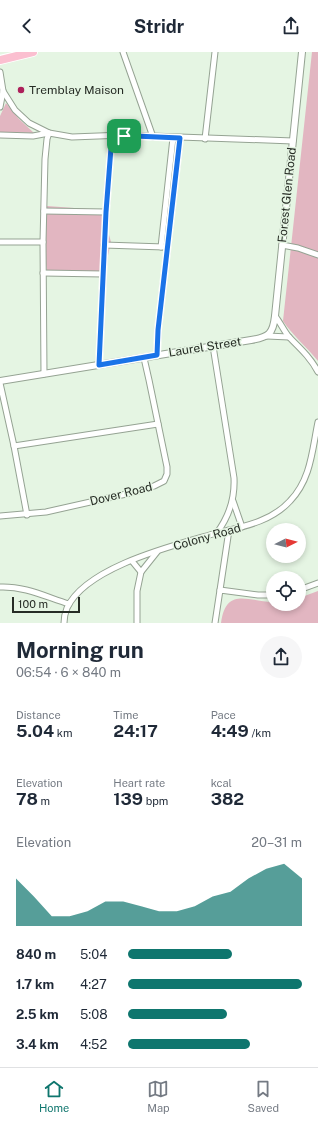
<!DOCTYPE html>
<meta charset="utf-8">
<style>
body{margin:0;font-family:"Public Sans",sans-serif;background:#f6f6f7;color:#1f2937;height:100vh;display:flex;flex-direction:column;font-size:15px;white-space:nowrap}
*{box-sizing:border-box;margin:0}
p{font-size:13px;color:#747a83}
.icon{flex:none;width:22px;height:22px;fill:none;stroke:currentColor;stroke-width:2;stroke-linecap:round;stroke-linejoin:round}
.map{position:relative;height:571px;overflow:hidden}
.drawer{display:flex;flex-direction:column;background:#fff;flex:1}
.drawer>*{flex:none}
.needle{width:26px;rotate:84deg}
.fabs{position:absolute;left:266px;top:471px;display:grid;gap:8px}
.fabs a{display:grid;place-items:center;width:40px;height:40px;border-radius:50%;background:#fff;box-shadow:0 2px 6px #0003;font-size:20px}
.scale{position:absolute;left:12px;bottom:10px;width:68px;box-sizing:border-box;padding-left:4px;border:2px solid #262c25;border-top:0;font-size:11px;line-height:14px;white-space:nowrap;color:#262c25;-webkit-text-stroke:3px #e5f5e3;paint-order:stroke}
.pin{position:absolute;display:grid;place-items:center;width:34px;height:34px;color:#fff;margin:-17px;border-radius:8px;box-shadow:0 2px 6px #0006}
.round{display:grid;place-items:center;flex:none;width:42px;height:42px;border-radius:21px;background:#f6f6f7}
.headline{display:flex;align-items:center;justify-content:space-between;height:68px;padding:0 16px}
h1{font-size:22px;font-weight:700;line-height:30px}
.stats{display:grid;grid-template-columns:repeat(3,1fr);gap:6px;height:68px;padding:4px 16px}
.stats div{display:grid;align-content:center}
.stats b{font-size:17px;font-weight:700}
.stats small{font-size:11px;font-weight:400}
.stats p{font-size:11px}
.chart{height:112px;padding:8px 16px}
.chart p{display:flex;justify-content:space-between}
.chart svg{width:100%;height:72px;margin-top:4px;fill:#0f766e;opacity:.7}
ul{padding:0 16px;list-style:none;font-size:13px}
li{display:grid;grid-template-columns:64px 48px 1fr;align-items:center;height:30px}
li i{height:10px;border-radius:5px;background:#0f766e}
header{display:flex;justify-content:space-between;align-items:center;height:52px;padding:0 16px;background:#fff;font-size:18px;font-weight:700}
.tabs{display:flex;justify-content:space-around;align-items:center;height:56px;border-top:1px solid #e0e1e3;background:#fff;font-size:11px;color:#747a83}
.tabs a{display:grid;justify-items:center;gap:2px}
.tabs .selected{color:#0f766e}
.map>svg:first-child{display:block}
.green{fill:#e2b6c1}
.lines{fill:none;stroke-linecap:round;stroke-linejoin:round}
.minor-casing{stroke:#95a393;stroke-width:7}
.tertiary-casing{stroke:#95a393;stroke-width:8}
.primary-casing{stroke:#fff;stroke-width:10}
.minor{stroke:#fff;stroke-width:5}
.tertiary{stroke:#fff;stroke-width:6}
.primary{stroke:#fbbfd0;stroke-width:8}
.route-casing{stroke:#fff;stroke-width:8}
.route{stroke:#1a73e8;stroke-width:5}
.poi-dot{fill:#ad1f5a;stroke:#e5f5e3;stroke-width:1.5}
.labels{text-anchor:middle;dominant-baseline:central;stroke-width:3;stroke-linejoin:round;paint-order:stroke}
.poi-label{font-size:12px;fill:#262c25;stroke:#e5f5e3;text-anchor:start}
.street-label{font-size:12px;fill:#262c25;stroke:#e5f5e3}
</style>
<header><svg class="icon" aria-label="back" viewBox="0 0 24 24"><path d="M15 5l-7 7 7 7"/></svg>Stridr<svg class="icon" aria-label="share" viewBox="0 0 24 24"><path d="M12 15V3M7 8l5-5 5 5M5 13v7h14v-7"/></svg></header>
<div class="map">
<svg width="318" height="571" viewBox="0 0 318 571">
<rect width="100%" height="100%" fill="#e5f5e3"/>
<!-- green -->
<g class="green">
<path d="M312,0H318V309C307,295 293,284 283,269Z"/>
<polygon points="6,51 19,67 34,81 0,80 0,64"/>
<polygon points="47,154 102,158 111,190 104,221 47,220 42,180"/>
<path d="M318,539V571H221C226,535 247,549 273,550V552H299V546Z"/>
</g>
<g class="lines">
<defs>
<g id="minor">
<polyline points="123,0 153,85"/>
<polyline points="0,20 3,39 15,58 29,71 49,81 72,85 124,83 293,89"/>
<polyline points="0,55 3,39"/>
<polyline points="0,83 33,84 49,81"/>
<polyline points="205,87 215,0"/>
<polyline points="44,159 106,160"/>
<polyline points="0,190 43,190"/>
<polyline points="104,193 164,195"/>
<polyline points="282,193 298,196 318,203"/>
<polyline points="161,195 173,86"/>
<polyline points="43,221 103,222"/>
<path d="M275,264C280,270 284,279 289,285C300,296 311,306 318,320"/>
<polyline points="267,284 289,285"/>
<path d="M213,294L234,426C235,447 229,465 216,482"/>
<polyline points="157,303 158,278 180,86"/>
<polyline points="99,313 106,160 112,83"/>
<polyline points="44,322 43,190 45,107 47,87 49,81"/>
<polyline points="0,331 14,394 27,463"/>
<polyline points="14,394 158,372"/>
<polyline points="233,449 242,475"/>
<polyline points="0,464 46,460 135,440 154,434 164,429 167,422 167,415 149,328 144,306"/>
<polyline points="132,509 141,520"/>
<path d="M0,535C25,534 46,545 69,552"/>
<polyline points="220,538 229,478"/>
<polyline points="299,538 318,531"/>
<path d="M64,571C64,566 65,561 67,556C86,515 172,494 213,482C240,475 270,471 290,449C311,427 312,399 318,370"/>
<polyline points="137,571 137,539 141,520 157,500"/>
<polyline points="215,571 220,538 258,543 273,543"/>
</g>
<path id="tertiary" d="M0,329L251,288C269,285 273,282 275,264L302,0"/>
<polyline id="primary" points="0,8 33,0"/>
</defs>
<!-- minor casing -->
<use href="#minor" class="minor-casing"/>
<!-- tertiary casing -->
<use href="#tertiary" class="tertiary-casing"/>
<!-- primary casing -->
<use href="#primary" class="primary-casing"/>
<!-- minor -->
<use href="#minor" class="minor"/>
<!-- tertiary -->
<use href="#tertiary" class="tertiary"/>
<!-- primary -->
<use href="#primary" class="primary"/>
</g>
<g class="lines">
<defs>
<polygon id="route" points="112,83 180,86 158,278 157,303 99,313 106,160"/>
</defs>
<!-- route casing -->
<use href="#route" class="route-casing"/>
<!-- route -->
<use href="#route" class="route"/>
</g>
<!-- markers -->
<circle class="poi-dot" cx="21" cy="38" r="4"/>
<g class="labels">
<!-- poi labels -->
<g class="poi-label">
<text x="29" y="38">Tremblay Maison</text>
</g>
<!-- street labels -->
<g class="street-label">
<text transform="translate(287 143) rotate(-84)">Forest Glen Road</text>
<text transform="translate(205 295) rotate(-9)">Laurel Street</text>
<text transform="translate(121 442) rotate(-14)">Dover Road</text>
<text transform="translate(207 485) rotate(-16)">Colony Road</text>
</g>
</g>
</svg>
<div class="fabs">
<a><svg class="needle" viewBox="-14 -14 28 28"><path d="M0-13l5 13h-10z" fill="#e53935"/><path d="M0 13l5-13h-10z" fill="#747a83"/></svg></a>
<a><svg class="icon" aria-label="locate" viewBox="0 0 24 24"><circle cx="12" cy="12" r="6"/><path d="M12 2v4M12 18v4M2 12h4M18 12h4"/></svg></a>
</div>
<div class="scale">100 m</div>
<div class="pin" style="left:124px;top:84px;background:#1e9e55"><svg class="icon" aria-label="arrive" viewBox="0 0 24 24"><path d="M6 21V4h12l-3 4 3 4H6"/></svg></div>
</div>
<section class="drawer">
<div class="headline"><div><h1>Morning run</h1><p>06:54 · 6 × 840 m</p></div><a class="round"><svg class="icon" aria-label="share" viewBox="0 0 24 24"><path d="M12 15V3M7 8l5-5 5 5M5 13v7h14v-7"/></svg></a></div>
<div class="stats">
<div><p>Distance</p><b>5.04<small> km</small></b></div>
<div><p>Time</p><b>24:17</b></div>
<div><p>Pace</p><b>4:49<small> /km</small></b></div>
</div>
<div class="stats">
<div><p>Elevation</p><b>78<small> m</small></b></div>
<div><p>Heart rate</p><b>139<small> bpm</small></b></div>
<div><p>kcal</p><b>382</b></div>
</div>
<div class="chart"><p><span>Elevation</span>20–31 m</p>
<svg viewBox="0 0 160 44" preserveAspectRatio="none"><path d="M0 44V15L10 26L20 38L30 38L40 35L50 29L60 29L70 32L80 35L90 35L100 32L110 26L120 23L130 15L140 9L150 6L160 15V44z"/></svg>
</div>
<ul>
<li><b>840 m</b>5:04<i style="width:60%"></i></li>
<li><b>1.7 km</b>4:27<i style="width:100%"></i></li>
<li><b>2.5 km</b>5:08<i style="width:57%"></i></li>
<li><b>3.4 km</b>4:52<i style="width:70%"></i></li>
</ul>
</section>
<nav class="tabs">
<a class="selected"><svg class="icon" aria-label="home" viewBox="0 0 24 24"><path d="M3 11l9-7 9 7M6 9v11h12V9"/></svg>Home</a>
<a><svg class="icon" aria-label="map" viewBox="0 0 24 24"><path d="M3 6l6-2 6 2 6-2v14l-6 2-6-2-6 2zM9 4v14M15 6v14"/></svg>Map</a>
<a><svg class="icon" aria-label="saved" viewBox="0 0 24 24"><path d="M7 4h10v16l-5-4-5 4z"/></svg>Saved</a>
</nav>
